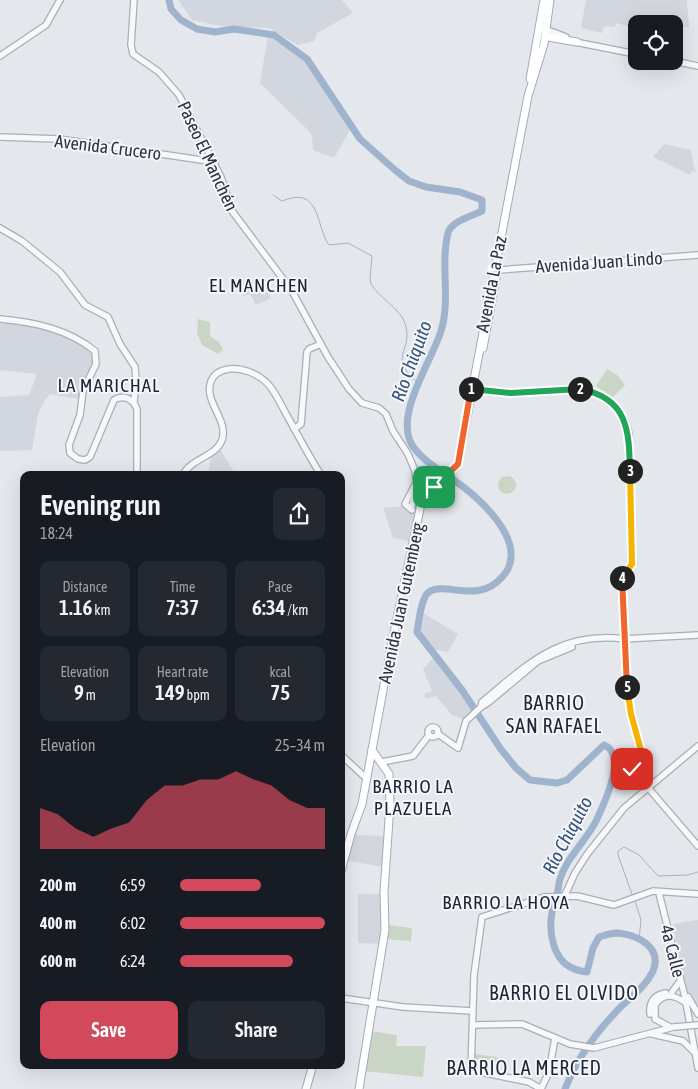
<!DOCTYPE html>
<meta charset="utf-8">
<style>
body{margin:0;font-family:"Asap Condensed",sans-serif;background:#242831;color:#f1f3f6;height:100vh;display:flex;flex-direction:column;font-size:19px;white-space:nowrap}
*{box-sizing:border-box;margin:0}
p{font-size:16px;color:#9ea1a6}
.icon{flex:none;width:28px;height:28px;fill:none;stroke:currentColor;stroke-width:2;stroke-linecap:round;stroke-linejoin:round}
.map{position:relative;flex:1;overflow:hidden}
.drawer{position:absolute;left:20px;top:471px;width:325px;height:598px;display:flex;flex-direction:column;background:#171b24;border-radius:10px;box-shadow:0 5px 20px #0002}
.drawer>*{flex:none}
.buttons{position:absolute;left:628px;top:15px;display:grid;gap:10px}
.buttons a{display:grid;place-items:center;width:55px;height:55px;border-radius:10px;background:#171b24;box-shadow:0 5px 20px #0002;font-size:25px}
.pin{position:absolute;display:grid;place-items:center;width:42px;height:42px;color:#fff;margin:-21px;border-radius:10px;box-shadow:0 2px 8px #0006}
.km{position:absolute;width:25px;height:25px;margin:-12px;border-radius:50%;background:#222;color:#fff;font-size:14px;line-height:25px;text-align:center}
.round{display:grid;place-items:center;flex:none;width:52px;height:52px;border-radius:10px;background:#242831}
.headline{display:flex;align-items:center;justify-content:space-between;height:85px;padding:0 20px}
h1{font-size:28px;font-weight:600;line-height:38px}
.metrics{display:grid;grid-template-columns:repeat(3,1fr);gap:8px;height:85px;padding:5px 20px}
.metrics div{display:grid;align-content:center;border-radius:10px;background:#242831;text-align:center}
.metrics b{font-size:21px;font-weight:600}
.metrics small{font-size:14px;font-weight:400}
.metrics p{font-size:14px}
.chart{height:140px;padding:10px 20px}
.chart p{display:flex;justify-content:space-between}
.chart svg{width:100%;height:90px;margin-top:5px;fill:#d1495b;opacity:.7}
.primary-button{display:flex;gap:10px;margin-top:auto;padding:10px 20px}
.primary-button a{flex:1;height:58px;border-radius:10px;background:#d1495b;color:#fff;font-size:20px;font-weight:600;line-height:58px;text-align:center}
.primary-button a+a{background:#242831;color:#f1f3f6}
ul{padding:0 20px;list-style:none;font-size:16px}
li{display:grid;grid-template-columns:80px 60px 1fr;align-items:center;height:38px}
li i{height:12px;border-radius:6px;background:#d1495b}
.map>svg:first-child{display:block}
.built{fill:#d2d6de}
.green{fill:#c9d6c5}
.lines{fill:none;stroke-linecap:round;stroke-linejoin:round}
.stream{stroke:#9fb4cc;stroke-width:1}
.river{stroke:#9fb4cc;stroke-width:7}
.major-tunnel{stroke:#bfc3cb;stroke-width:7;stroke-dasharray:7 3.5;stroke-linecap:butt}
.minor-casing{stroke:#a9aeb7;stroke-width:8}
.major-casing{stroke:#a3abb8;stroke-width:9}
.minor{stroke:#f7f8fa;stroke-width:5.5}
.major{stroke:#fff;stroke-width:7}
.minor-bridge-casing{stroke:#a9aeb7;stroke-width:8;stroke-linecap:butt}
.major-bridge-casing{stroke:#a3abb8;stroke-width:9;stroke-linecap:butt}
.minor-bridge{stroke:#f7f8fa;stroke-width:5.5}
.major-bridge{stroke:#fff;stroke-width:7}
.split-1-casing{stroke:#fff;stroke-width:10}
.split-2-casing{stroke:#fff;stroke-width:10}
.split-3-casing{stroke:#fff;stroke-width:10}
.split-4-casing{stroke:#fff;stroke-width:10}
.split-5-casing{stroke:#fff;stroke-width:10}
.split-6-casing{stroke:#fff;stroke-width:10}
.split-1{stroke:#f0652b;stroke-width:6}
.split-2{stroke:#22a559;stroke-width:6}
.split-3{stroke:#22a559;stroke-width:6}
.split-4{stroke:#f5b400;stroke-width:6}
.split-5{stroke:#f0652b;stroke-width:6}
.split-6{stroke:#f5b400;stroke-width:6}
.labels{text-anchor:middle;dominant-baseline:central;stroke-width:4;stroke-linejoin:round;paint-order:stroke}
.street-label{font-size:18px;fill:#2b3445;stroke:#f4f6f9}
.neighbourhood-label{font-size:19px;letter-spacing:1px;fill:#1d2536;stroke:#f4f6f9}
.water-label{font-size:19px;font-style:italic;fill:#34527a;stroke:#f4f6f9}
.quarter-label{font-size:20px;letter-spacing:1px;fill:#1d2536;stroke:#f4f6f9}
</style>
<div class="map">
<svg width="698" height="1089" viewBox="0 0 698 1089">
<rect width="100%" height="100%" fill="#e4e7ec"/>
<!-- built -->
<g class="built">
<polygon points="178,0 342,0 353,13 317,33 314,41 298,45 269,28 221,26 192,20"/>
<polygon points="586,0 687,0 689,27 683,27 681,37 674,36 674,24 636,24 636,28 616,23 615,27 604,26 602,33 581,28"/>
<polygon points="268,35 305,61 350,130 334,158 313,150 312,136 307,129 260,83"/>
<polygon points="664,144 691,150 695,172 692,171 690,175 653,157"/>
<polygon points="255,280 263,291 267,289 271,298 256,305 250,294 243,296 240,283"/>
<polygon points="0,324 27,324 58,333 84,345 93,354 94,360 82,383 80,399 50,394 45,400 38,414 32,450 0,451 0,397 29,395 37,374 0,370"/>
<polygon points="220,449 226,459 236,475 208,475 211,456"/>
<polygon points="401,506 415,516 410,541 393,538 383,508"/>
<polygon points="423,613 458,634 448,652 431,649 419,632"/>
<polygon points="434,657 473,710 465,719 452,715 436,696 426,699 424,694 432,691 423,669"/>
<polygon points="352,835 386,836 383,867 345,860"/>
<polygon points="358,894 382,894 380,920 383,930 382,944 358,943"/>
<polygon points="698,920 698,1011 693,1006 683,979 673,924"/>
</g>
<!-- green -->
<g class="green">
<polygon points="198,319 210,322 210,336 219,342 223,350 218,354 202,345 197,333"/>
<polygon points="607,369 617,375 625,385 612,398 596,386"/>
<circle cx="507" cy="485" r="9"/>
<polygon points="387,925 412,928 411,941 386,939"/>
<polygon points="370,1031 397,1035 396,1046 426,1046 423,1077 363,1071"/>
<polygon points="474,1054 497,1057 494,1073 473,1069"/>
</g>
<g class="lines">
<!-- stream -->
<g class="stream">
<path d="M273,195L282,201C321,185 315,225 329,245L348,243L372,256L370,278L371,284C380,299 403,310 406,327C412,352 387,357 418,383"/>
<polyline points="633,897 618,855 618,851 624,847 639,855 658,876 688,875 698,872"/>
<polyline points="635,901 641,920 639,940"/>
</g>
<!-- river -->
<path class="river" d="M169,0L171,9L181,20L197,29L215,32L234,29L274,35L307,59L360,139L395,170L409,181L426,187L460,192L482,200V211C472,216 451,221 448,233C440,265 451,299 441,331C432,361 394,414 412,445C422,460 438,469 452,479C475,494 513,528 511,557C510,566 508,571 502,577C477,607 439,577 426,595C420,605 419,621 417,632L462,690L500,748L516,768L530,780L557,783L567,780L604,745C628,755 604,804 596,821C586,841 567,857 560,879C558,884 559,889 557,894C551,912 548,927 554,946C560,963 570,970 587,972L593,948L599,937C605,935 612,933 618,933C637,935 663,947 653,971C644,990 628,998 615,1013C594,1035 576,1061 565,1089"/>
<!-- major-tunnel -->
<polyline class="major-tunnel" points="540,46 541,37 548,37"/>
<defs>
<g id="minor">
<polyline points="134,0 131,45 133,54 159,72 179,95 221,177 232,211 292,291 328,357 349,389 362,403 379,408 386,414 393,431 408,454 415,471 417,488 411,509"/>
<polyline points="545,29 566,37"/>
<polyline points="575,42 636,54"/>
<polyline points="0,56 46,25 60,0"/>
<polyline points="674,61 698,66"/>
<polyline points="0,137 59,139 215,162"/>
<polyline points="0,228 22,241 60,272 85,305 108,317 120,344 135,367 136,380 134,402"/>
<polyline points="499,270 698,255"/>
<path d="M0,319C34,322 68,329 95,351L96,364L83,391L80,415L69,445L70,453L78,459L85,460L90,457L114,400C124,394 133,399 137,409V475"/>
<path d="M471,388L511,393L581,389L601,395L613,403L625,421L629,434L632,559C631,568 624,573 621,581L629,704L642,755L632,769L698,846"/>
<polyline points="294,429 301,424 307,352 309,349 321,344"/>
<path d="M183,475C191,458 216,457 222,440C229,420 203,401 211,381C214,374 221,370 229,369C242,367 258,374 267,383C275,391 280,403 285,412C297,433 308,455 321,475"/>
<polyline points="412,510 405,504 415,485"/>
<polyline points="623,639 698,635"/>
<polyline points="481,707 489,702 538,661 572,647"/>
<circle cx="433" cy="732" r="5"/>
<path d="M438,734L458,748L466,721L481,707L482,702C528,664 559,631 625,639"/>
<polyline points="341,755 367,779"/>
<polyline points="382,762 413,756 429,735"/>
<polyline points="659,893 685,997 698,1068"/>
<polyline points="565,895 575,873 588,853 624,808 698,746"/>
<polyline points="672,992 680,981"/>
<polyline points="688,997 698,1014"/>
<polyline points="341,998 403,1007 472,1011"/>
<path d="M650,1014C649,1002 654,995 666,993"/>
<polyline points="474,1025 522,1024 570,1044 594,1048 674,1027"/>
<path d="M670,1027L655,1019V1005C664,992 675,995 686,1003"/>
<polyline points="652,1034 683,1041 694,1052"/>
<polyline points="541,1089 529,1082 471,1070 474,975 482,917 544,897 577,896 614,905 653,891 698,894"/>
<polyline points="541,1089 549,1072 555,1038"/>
</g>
<g id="major">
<polyline points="548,37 577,42"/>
<polyline points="530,79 544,0"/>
<polyline points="483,348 498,268"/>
<polyline points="341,871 351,834 362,804 391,647 421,504 424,498 458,464 528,96 544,44 550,0"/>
<polyline points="306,1089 313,1065"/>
<polyline points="359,1089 385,930 384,892 390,805 389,774 372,750"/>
</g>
</defs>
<!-- minor casing -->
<use href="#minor" class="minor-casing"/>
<!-- major casing -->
<use href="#major" class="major-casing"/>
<!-- minor -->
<use href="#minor" class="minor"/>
<!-- major -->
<use href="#major" class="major"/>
<defs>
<polyline id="minor-bridge" points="674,1027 698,1025"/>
<polyline id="major-bridge" points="491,268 498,268"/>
</defs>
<!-- minor-bridge casing -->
<use href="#minor-bridge" class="minor-bridge-casing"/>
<!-- major-bridge casing -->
<use href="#major-bridge" class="major-bridge-casing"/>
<!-- minor-bridge -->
<use href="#minor-bridge" class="minor-bridge"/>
<!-- major-bridge -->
<use href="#major-bridge" class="major-bridge"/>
</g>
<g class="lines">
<defs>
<polyline id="split-1" points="434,487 458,464 471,389"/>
<polyline id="split-2" points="471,389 511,393 580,389"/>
<path id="split-3" d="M580,389C628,398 629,430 630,471"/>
<polyline id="split-4" points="622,578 632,564 630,471"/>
<polyline id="split-5" points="622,578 627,687"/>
<polyline id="split-6" points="627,687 631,714 642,754 632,769"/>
</defs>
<!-- split-1 casing -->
<use href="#split-1" class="split-1-casing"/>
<!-- split-2 casing -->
<use href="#split-2" class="split-2-casing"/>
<!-- split-3 casing -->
<use href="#split-3" class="split-3-casing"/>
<!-- split-4 casing -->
<use href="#split-4" class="split-4-casing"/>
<!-- split-5 casing -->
<use href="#split-5" class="split-5-casing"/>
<!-- split-6 casing -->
<use href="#split-6" class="split-6-casing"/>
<!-- split-1 -->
<use href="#split-1" class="split-1"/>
<!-- split-2 -->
<use href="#split-2" class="split-2"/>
<!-- split-3 -->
<use href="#split-3" class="split-3"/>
<!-- split-4 -->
<use href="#split-4" class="split-4"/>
<!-- split-5 -->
<use href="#split-5" class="split-5"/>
<!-- split-6 -->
<use href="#split-6" class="split-6"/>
</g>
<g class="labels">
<!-- street labels -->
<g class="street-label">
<text transform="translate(108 147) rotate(7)">Avenida Crucero</text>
<text transform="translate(208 156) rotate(65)">Paseo El Manchén</text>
<text transform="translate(599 262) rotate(-4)">Avenida Juan Lindo</text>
<text transform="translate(491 284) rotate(-79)">Avenida La Paz</text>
<text transform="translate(401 603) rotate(-78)">Avenida Juan Gutemberg</text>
<text transform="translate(673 951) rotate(76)">4a Calle</text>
</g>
<!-- neighbourhood labels -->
<g class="neighbourhood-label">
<text x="259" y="285">EL MANCHEN</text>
<text x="109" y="385">LA MARICHAL</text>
<text x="413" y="786">BARRIO LA<tspan x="413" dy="22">PLAZUELA</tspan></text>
<text x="506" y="902">BARRIO LA HOYA</text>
</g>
<!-- water labels -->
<g class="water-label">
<text transform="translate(411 361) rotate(-70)">Río Chiquito</text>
<text transform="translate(567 835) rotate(-62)">Río Chiquito</text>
</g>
<!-- quarter labels -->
<g class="quarter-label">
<text x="554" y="702">BARRIO<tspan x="554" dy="23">SAN RAFAEL</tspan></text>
<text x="564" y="992">BARRIO EL OLVIDO</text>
<text x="524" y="1067">BARRIO LA MERCED</text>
</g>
</g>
</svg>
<div class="buttons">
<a><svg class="icon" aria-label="locate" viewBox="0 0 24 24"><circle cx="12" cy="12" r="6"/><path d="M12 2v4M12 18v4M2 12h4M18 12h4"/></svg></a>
</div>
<div class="pin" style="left:434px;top:487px;background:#1e9e55"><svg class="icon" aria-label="arrive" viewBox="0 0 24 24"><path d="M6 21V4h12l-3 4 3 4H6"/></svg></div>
<div class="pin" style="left:632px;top:769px;background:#d93025"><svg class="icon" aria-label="check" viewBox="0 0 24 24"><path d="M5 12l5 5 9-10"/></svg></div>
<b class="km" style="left:471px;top:389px">1</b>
<b class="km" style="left:580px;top:389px">2</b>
<b class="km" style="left:630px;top:471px">3</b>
<b class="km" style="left:622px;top:578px">4</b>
<b class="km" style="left:627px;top:687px">5</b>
<section class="drawer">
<div class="headline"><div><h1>Evening run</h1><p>18:24</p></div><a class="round"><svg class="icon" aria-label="share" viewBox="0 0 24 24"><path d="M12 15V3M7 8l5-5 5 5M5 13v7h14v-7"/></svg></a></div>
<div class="metrics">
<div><p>Distance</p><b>1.16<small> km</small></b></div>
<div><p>Time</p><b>7:37</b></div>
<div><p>Pace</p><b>6:34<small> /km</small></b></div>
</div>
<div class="metrics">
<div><p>Elevation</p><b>9<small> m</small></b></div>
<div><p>Heart rate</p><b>149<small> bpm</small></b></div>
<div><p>kcal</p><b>75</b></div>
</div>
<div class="chart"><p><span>Elevation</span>25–34 m</p>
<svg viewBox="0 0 160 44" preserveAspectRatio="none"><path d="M0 44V24L10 27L20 34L30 38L40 34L50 31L60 20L70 13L80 13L90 10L100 10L110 6L120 10L130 13L140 20L150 24L160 24V44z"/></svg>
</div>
<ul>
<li><b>200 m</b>6:59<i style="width:56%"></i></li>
<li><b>400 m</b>6:02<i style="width:100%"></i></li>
<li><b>600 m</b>6:24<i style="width:78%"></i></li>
</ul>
<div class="primary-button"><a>Save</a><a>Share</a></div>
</section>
</div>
